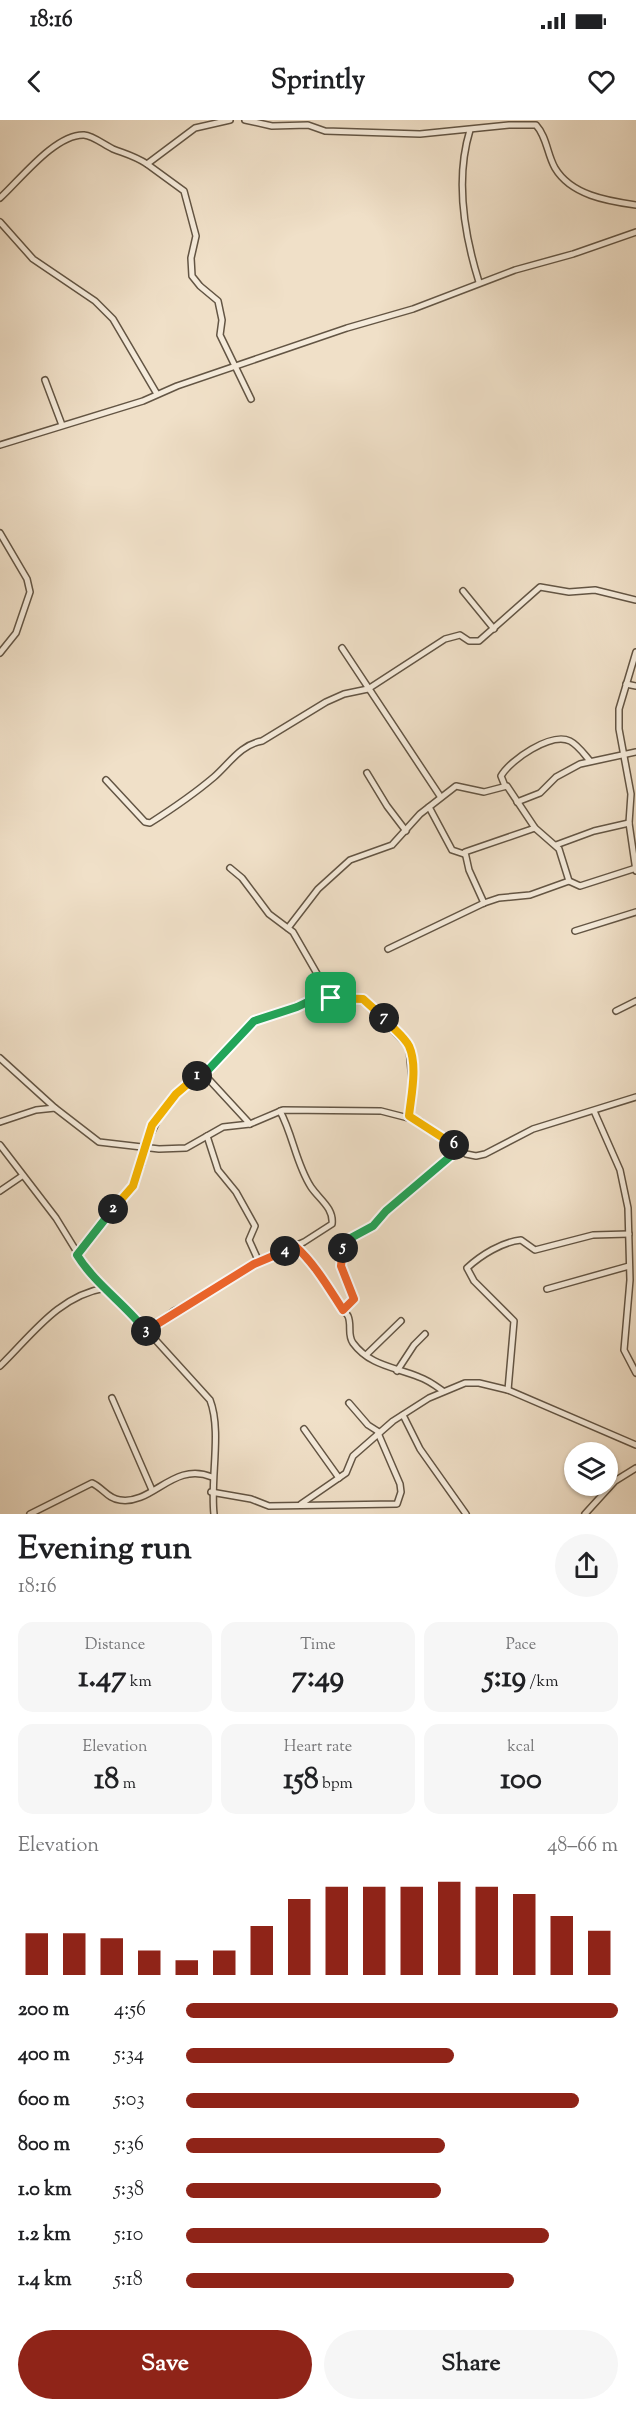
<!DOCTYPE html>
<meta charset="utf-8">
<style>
body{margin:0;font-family:"Sorts Mill Goudy",serif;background:#f6f6f6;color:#202124;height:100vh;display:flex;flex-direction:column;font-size:22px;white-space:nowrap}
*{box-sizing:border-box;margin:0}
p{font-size:20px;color:#757577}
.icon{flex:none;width:33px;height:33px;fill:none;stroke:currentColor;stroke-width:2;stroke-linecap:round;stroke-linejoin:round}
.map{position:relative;height:1394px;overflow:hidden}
.drawer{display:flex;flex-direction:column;background:#fff;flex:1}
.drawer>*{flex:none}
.buttons{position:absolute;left:564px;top:1322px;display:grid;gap:12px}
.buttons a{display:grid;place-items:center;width:54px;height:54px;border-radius:50%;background:#fff;box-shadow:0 2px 4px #0004;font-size:30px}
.pin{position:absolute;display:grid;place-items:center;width:51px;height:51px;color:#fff;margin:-26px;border-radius:12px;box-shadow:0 3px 9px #0006}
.km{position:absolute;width:30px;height:30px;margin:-15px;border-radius:50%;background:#222;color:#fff;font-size:16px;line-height:30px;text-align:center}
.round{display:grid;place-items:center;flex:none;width:63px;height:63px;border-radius:32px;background:#f6f6f6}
.head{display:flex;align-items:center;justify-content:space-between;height:102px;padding:0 18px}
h1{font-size:33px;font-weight:700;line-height:45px}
.stats{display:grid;grid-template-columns:repeat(3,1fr);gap:9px;height:102px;padding:6px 18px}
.stats div{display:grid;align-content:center;border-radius:15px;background:#f6f6f6;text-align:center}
.stats b{font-size:30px;font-weight:700}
.stats small{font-size:16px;font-weight:400}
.stats p{font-size:16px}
.chart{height:168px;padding:12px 18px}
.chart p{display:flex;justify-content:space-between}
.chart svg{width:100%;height:108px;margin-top:6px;stroke:#8f2418;stroke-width:6}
.button{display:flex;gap:12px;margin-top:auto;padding:12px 18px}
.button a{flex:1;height:69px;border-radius:36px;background:#8f2418;color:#fff;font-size:24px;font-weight:700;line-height:69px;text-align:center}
.button a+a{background:#f6f6f6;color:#202124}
ul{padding:0 18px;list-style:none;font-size:20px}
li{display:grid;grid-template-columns:96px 72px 1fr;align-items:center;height:45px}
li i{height:15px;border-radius:8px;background:#8f2418}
.status{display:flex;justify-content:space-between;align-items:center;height:42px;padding:0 30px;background:#fff;direction:ltr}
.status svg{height:16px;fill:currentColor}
header{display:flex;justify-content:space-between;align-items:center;height:78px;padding:0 18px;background:#fff;font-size:27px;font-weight:700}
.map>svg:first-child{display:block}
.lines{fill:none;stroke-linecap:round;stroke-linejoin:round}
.minor-casing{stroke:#635544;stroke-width:8}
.minor{stroke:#f5ebdb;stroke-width:5}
.split-1-casing{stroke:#fff;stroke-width:12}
.split-2-casing{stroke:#fff;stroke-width:12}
.split-3-casing{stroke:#fff;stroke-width:12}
.split-4-casing{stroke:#fff;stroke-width:12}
.split-5-casing{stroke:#fff;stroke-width:12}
.split-6-casing{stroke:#fff;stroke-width:12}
.split-7-casing{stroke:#fff;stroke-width:12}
.split-8-casing{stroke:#fff;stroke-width:12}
.split-1{stroke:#22a559;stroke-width:8}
.split-2{stroke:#f5b400;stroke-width:8}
.split-3{stroke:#22a559;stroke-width:8}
.split-4{stroke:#f0652b;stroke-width:8}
.split-5{stroke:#f0652b;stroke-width:8}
.split-6{stroke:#22a559;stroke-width:8}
.split-7{stroke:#f5b400;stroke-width:8}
.split-8{stroke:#f5b400;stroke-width:8}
</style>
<div class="status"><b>18:16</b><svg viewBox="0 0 49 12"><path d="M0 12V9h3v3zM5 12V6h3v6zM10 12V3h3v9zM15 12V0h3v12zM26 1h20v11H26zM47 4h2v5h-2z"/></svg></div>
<header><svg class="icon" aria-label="back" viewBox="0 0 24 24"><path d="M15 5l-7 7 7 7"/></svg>Sprintly<svg class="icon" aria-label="heart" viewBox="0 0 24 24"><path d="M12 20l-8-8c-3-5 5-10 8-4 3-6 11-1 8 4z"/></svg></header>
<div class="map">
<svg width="636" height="1394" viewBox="0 0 636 1394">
<rect width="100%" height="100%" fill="#f0e0c8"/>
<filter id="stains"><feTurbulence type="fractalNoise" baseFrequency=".00333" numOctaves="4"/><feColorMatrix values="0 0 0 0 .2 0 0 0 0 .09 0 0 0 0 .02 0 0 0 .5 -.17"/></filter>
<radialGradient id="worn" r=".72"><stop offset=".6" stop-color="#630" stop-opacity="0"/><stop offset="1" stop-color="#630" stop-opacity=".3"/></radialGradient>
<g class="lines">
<defs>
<g id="minor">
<path d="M245,0L272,6L308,5L325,11L420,14L509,5H536C547,17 547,34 555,48C571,75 607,81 636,85"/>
<path d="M470,10C455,59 464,114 479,162"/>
<polyline points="147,44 184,71 196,116 191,138 192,156 200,166 218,181 222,200 220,215 251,279"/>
<path d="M0,78C20,60 55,14 84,15C94,16 104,25 113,29C126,34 135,36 147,44L195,8L230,0"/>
<polyline points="0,102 33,139 95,181 113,199 157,274"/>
<polyline points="45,260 62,305"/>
<polyline points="0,325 143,281 177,266 347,208 413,189 515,150 573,134 636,112"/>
<polyline points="0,413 27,459 30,472 16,513 0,533"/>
<polyline points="463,471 494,509"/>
<polyline points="342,528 440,676"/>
<polyline points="636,532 619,589 619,609 631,674 629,703 636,751"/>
<polyline points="626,564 636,566"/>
<polyline points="367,653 387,686 406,711"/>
<path d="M106,660L145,702L150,703C172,689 194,674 214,657C230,643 240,625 262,621L326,582L344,574L368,569L445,519L460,515L469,521H479L540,467L569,472L595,470L636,480"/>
<path d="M505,666L501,656C510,640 551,612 570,621C578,625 584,634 590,641"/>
<polyline points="517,682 540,673 556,657 580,644 636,632"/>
<polyline points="429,687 452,730 464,734"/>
<polyline points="556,725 594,711 629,703"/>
<polyline points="230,748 242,758 269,794 293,812 331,878"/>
<polyline points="484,783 469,750 465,732 535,708"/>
<polyline points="288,808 318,769 350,740 392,725 420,694 456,666 484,672 507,666 535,708 559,729 569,761"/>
<polyline points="575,811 636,792"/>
<polyline points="388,829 484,783 499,778 530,775 569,761 580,766 636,748"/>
<polyline points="616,891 636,881"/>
<polyline points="0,938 55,988"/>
<polyline points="203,953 250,1004"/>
<polyline points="594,991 620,1050 628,1088 630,1160 624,1230 636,1253"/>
<polyline points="0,1002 36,990 55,988 99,1022 159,1029 186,1028 223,1007 250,1004 283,990 381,991 420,1001 466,1034 476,1036 485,1034 533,1009 636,977"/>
<polyline points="207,1016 218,1050 236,1072 255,1106 249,1120 259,1142"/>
<path d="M0,1025L56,1098L88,1150L122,1183L210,1280C222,1311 210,1359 214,1394"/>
<polyline points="0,1071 22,1056"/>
<path d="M295,1126L321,1155L348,1196C352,1205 347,1215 353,1223C370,1246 395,1247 419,1257C428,1260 436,1266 443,1271"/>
<polyline points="77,1135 133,1066 142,1043 144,1028 161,993 188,962 209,949 251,903 318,877 363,879 409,927 412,961 409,996"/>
<polyline points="547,1169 629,1146"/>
<polyline points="343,1190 354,1179 340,1140 344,1123 373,1105 386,1091 459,1029"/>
<path d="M147,1212L174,1191L198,1180L254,1144L304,1122L332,1104C334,1088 319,1079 311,1067C296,1044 293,1015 280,991"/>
<polyline points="366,1235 401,1201"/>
<path d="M0,1246C32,1215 58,1176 105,1168"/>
<polyline points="397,1251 414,1225 425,1214"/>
<path d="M508,1270L514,1201L474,1161L467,1148C481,1135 502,1122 521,1120L535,1130L593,1115L629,1114"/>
<polyline points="112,1278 152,1370"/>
<polyline points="349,1283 368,1305 379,1312"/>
<polyline points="403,1295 420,1329 466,1394"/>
<polyline points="304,1309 339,1358"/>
<polyline points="211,1372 251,1379 269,1386 397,1384 401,1372 400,1364 378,1313"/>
<polyline points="301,1384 346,1353 353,1336 393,1301 429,1278 465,1263 479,1263 508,1270 636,1325"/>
<path d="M30,1394L92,1363C103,1368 108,1379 120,1380C153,1385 173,1341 212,1357"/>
<polyline points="585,1394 615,1361 636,1348"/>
</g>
</defs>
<!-- minor casing -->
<use href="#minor" class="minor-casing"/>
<!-- minor -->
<use href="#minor" class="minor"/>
</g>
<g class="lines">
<defs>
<polyline id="split-1" points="197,956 209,949 254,901 297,887 318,877 331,878"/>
<polyline id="split-2" points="113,1089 133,1066 152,1005 176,974 197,956"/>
<path id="split-3" d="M113,1089L77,1135C95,1164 125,1184 146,1211"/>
<polyline id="split-4" points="146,1211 254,1144 285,1131"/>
<path id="split-5" d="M285,1131L295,1126C315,1144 328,1167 343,1190L354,1179L341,1146L343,1128"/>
<polyline id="split-6" points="343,1128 347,1120 373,1106 386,1091 459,1029 454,1025"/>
<path id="split-7" d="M384,898C391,907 404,916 409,926C418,946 411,976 409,996L454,1025"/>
<polyline id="split-8" points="331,878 363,879 384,898"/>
</defs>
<!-- split-1 casing -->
<use href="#split-1" class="split-1-casing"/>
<!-- split-2 casing -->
<use href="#split-2" class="split-2-casing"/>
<!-- split-3 casing -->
<use href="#split-3" class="split-3-casing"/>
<!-- split-4 casing -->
<use href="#split-4" class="split-4-casing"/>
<!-- split-5 casing -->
<use href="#split-5" class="split-5-casing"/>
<!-- split-6 casing -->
<use href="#split-6" class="split-6-casing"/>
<!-- split-7 casing -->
<use href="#split-7" class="split-7-casing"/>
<!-- split-8 casing -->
<use href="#split-8" class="split-8-casing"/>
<!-- split-1 -->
<use href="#split-1" class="split-1"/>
<!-- split-2 -->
<use href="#split-2" class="split-2"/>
<!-- split-3 -->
<use href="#split-3" class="split-3"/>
<!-- split-4 -->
<use href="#split-4" class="split-4"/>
<!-- split-5 -->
<use href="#split-5" class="split-5"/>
<!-- split-6 -->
<use href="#split-6" class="split-6"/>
<!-- split-7 -->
<use href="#split-7" class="split-7"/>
<!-- split-8 -->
<use href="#split-8" class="split-8"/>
</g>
<rect width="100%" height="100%" filter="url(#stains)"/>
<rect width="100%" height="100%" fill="url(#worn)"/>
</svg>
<div class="buttons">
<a><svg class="icon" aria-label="layers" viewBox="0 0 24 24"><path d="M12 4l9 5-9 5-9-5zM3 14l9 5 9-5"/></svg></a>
</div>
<div class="pin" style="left:331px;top:878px;background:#1e9e55"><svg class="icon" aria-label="arrive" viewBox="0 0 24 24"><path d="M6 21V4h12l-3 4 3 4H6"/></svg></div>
<b class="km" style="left:197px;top:956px">1</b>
<b class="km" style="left:113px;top:1089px">2</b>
<b class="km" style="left:146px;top:1211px">3</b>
<b class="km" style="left:285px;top:1131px">4</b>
<b class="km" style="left:343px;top:1128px">5</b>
<b class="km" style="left:454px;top:1025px">6</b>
<b class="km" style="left:384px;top:898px">7</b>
</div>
<section class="drawer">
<div class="head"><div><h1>Evening run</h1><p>18:16</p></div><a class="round"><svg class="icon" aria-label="share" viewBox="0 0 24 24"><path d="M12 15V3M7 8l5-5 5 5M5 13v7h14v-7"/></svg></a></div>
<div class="stats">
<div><p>Distance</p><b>1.47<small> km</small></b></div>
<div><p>Time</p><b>7:49</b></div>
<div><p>Pace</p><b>5:19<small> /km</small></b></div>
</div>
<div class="stats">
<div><p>Elevation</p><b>18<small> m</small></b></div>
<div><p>Heart rate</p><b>158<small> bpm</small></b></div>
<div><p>kcal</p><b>100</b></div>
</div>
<div class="chart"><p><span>Elevation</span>48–66 m</p>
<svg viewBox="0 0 160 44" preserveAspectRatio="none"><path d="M5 44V27M15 44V27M25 44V29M35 44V34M45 44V38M55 44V34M65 44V24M75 44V13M85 44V8M95 44V8M105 44V8M115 44V6M125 44V8M135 44V11M145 44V20M155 44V26"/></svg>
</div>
<ul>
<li><b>200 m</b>4:56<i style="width:100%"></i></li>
<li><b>400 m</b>5:34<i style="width:62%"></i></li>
<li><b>600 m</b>5:03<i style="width:91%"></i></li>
<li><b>800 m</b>5:36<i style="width:60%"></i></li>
<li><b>1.0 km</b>5:38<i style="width:59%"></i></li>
<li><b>1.2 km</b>5:10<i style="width:84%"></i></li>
<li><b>1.4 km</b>5:18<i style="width:76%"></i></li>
</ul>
<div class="button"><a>Save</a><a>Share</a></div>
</section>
